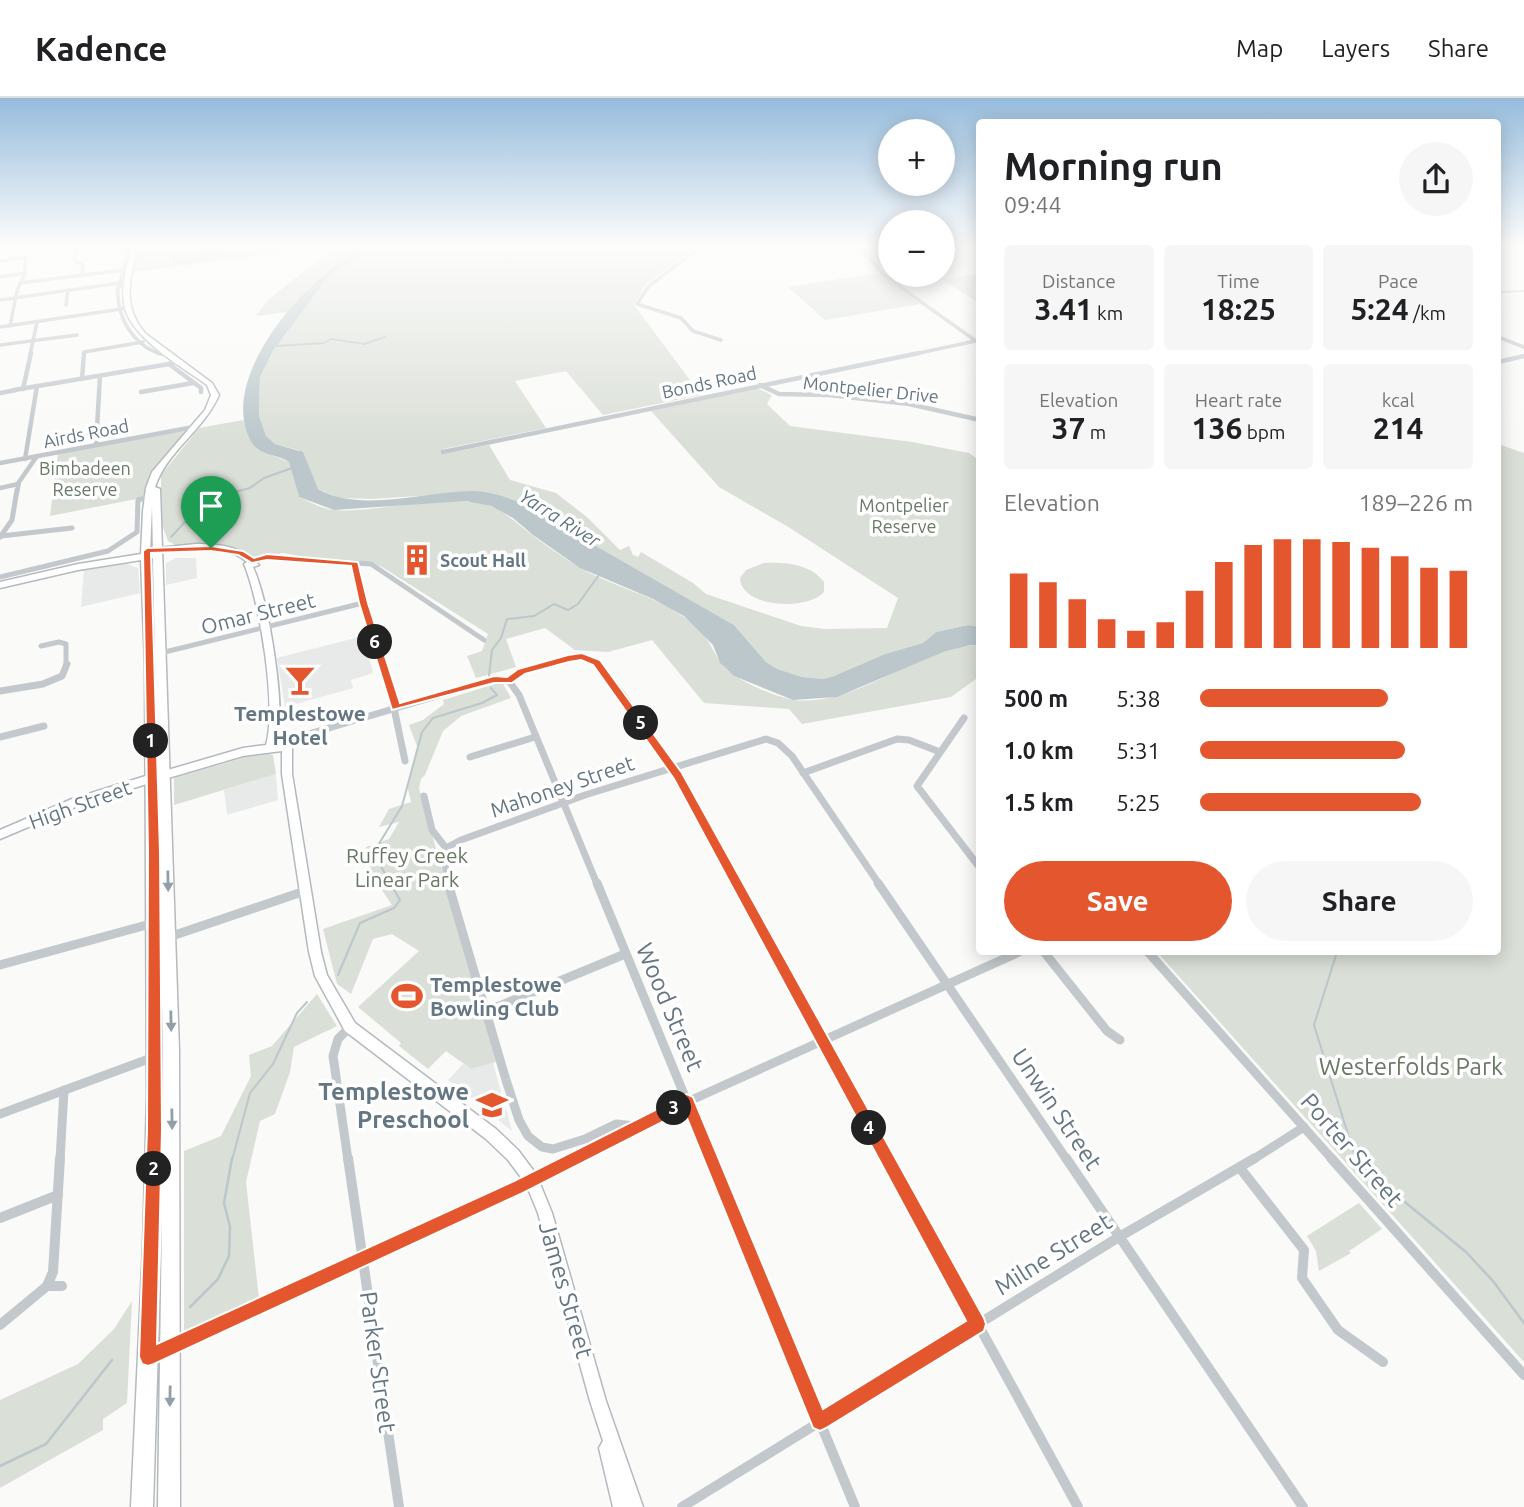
<!DOCTYPE html>
<meta charset="utf-8">
<style>
body{margin:0;font-family:Ubuntu,sans-serif;background:#f6f6f6;color:#202124;height:100vh;display:flex;flex-direction:column;font-size:26px;white-space:nowrap}
*{box-sizing:border-box;margin:0}
p{font-size:23px;color:#757577}
.icon{flex:none;width:38px;height:38px;fill:none;stroke:currentColor;stroke-width:2;stroke-linecap:round;stroke-linejoin:round}
.map{position:relative;flex:1;overflow:hidden}
.panel{position:absolute;left:976px;top:21px;width:525px;height:836px;display:flex;flex-direction:column;background:#fff;border-radius:7px;box-shadow:0 4px 18px #0003}
.panel>*{flex:none}
.tools{position:absolute;left:878px;top:21px;display:grid;gap:14px}
.tools a{display:grid;place-items:center;width:77px;height:77px;border-radius:50%;background:#fff;box-shadow:0 4px 18px #0003;font-size:35px}
.pin{position:absolute;display:grid;place-items:center;width:60px;height:60px;color:#fff;margin:-72px -30px;border-radius:50% 50% 50% 0;rotate:-45deg;box-shadow:0 0 7px #0007}
.pin .icon{rotate:45deg}
.km{position:absolute;width:35px;height:35px;margin:-18px;border-radius:50%;background:#222;color:#fff;font-size:19px;line-height:35px;text-align:center}
.round{display:grid;place-items:center;flex:none;width:74px;height:74px;border-radius:37px;background:#f6f6f6}
.overview{display:flex;align-items:center;justify-content:space-between;height:119px;padding:0 28px}
h1{font-size:38px;font-weight:700;line-height:52px}
.figures{display:grid;grid-template-columns:repeat(3,1fr);gap:10px;height:119px;padding:7px 28px}
.figures div{display:grid;align-content:center;border-radius:7px;background:#f6f6f6;text-align:center}
.figures b{font-size:30px;font-weight:700}
.figures small{font-size:19px;font-weight:400}
.figures p{font-size:19px}
.chart{height:196px;padding:14px 28px}
.chart p{display:flex;justify-content:space-between}
.chart svg{width:100%;height:126px;margin-top:7px;stroke:#e4572e;stroke-width:6}
.cta{display:flex;gap:14px;margin-top:auto;padding:14px 28px}
.cta a{flex:1;height:80px;border-radius:42px;background:#e4572e;color:#fff;font-size:28px;font-weight:700;line-height:80px;text-align:center}
.cta a+a{background:#f6f6f6;color:#202124}
ul{padding:0 28px;list-style:none;font-size:23px}
li{display:grid;grid-template-columns:112px 84px 1fr;align-items:center;height:52px}
li i{height:18px;border-radius:9px;background:#e4572e}
header{display:flex;align-items:center;gap:42px;box-sizing:border-box;height:98px;padding:0 35px;background:#fff;border-bottom:2px solid #e0e0e0}
header strong{font-size:33px}
nav{display:flex;gap:38px;margin-inline-start:auto;font-size:24px}
.map>svg:first-child{display:block}
.built{fill:#e8e9e9}
.green{fill:#dadfd7}
.water{fill:#bbc7cb}
.lines{fill:none;stroke-linecap:round;stroke-linejoin:round}
.stream-far1{stroke:#bbc7cb;stroke-width:2}
.stream{stroke:#bbc7cb;stroke-width:2.5}
.secondary-casing{stroke:#b3babf;stroke-width:3}
.primary-casing{stroke:#b5babe;stroke-width:3}
.minor-far5{stroke:#c3c8cc;stroke-width:3.5}
.minor-far4{stroke:#c3c8cc;stroke-width:4.5}
.minor-far3{stroke:#c3c8cc;stroke-width:5}
.minor-far2{stroke:#c3c8cc;stroke-width:7}
.minor-far1{stroke:#c3c8cc;stroke-width:9}
.minor{stroke:#c3c8cc;stroke-width:10}
.tertiary{fill:#c3c8cc;fill-rule:evenodd}
.secondary{fill:#fff;fill-rule:evenodd}
.primary{fill:#fff;fill-rule:evenodd}
.oneway{fill:#939fa8}
.route{fill:#e4572e;stroke:#fff;stroke-width:2;fill-rule:evenodd}
.labels{text-anchor:middle;dominant-baseline:central;stroke-width:7;stroke-linejoin:round;paint-order:stroke}
.far-street-label{font-size:18px;fill:#657683;stroke:#fff}
.far-park-label{font-size:18px;fill:#687a64;stroke:#fff}
.far-poi-label{font-size:18px;font-weight:bold;fill:#657683;stroke:#fff;text-anchor:start}
.far-water-label{font-size:19px;font-style:italic;fill:#60757c;stroke:#fff}
.street-label{font-size:21px;fill:#657683;stroke:#fff}
.poi-label{font-size:21px;font-weight:bold;fill:#657683;stroke:#fff}
.park-label{font-size:21px;fill:#687a64;stroke:#fff}
.near-street-label{font-size:24px;fill:#657683;stroke:#fff}
.near-park-label{font-size:24px;fill:#687a64;stroke:#fff}
.near-poi-label{font-size:24px;font-weight:bold;fill:#657683;stroke:#fff;text-anchor:end}
</style>
<header>
<strong>Kadence</strong>
<nav><a>Map</a><a>Layers</a><a>Share</a></nav>
</header>
<div class="map">
<svg width="1524" height="1409" viewBox="0 0 1524 1409">
<rect width="100%" height="100%" fill="#fafaf8"/>
<!-- built -->
<g class="built">
<polygon points="176,460 196,460 197,480 166,487 166,465"/>
<polygon points="122,464 138,470 140,495 81,509 84,470"/>
<polygon points="363,538 373,575 351,582 353,590 285,609 277,560"/>
<polygon points="276,676 278,702 227,717 224,692"/>
<polygon points="493,965 512,1033 448,982 463,966 471,971"/>
</g>
<!-- green -->
<g class="green">
<path d="M138,147H366C334,163 311,186 288,214L256,218L268,202L336,148L133,174Z"/>
<polygon points="381,147 699,147 646,186 634,207 701,297 603,317 566,273 515,283 546,330 443,351 445,356 489,347 510,382 556,395 588,420 620,452 629,448 633,457 638,459 641,454 693,485 706,496 801,528 824,531 887,530 898,500 790,430 719,389 651,313 757,290 772,297 767,306 790,328 912,344 969,355 980,363 980,529 968,527 936,534 923,545 885,556 834,578 823,581 802,579 776,571 766,564 734,527 519,404 481,394 372,401 339,400 318,391 298,352 275,346 266,338 259,317 260,279 273,253 331,175"/>
<polygon points="877,175 920,206 825,222 788,189"/>
<polygon points="980,175 980,206 943,182"/>
<path d="M243,322L257,351L289,364L299,399C310,404 322,411 334,412C379,416 457,390 497,411C510,418 519,427 531,436C545,447 563,459 579,469C612,489 652,496 684,519C706,534 707,542 720,564C729,580 775,599 794,602C861,609 919,546 980,547V578L951,599L802,626L789,611L704,605L652,542L608,554L575,552L545,530L506,541L516,569L476,580L467,558L482,553L488,536L382,469L370,464L318,462L284,455L255,459L226,450L179,449L168,443L161,424V377L199,330Z"/>
<polygon points="185,333 149,377 147,397 136,401 50,418 58,355"/>
<polygon points="1498,346 1524,355 1524,1264 1157,854 1498,854"/>
<path d="M764,465C786,464 810,466 824,484V494C807,513 741,510 740,480L746,472Z"/>
<polygon points="502,584 511,600 461,618 443,633 425,677 421,681 419,690 496,964 471,971 446,953 428,971 399,948 401,945 358,909 419,853 392,836 373,841 351,896 337,886 323,831 392,807 373,779 369,764 363,766 366,749 389,741 399,724 379,729 389,711 411,704 407,687 418,651 409,627 423,622 444,606 443,602"/>
<polygon points="263,654 273,657 276,676 174,707 174,680"/>
<polygon points="317,896 337,928 294,949 290,974 275,1016 260,1023 246,1084 259,1201 184,1235 184,1053 221,1038 251,978 249,957 272,948"/>
<polygon points="1359,1105 1382,1131 1349,1153 1351,1155 1319,1173 1316,1153 1307,1138"/>
<polygon points="132,1203 127,1305 103,1321 103,1332 0,1390 0,1302 78,1266 114,1231"/>
</g>
<!-- water -->
<g class="water">
<path d="M208,147L219,148L226,155C210,162 185,170 169,163L170,159L202,153L201,149Z"/>
<path d="M366,147H381L331,175L273,253L260,279L259,317L266,338L275,346L303,354L318,391C362,416 428,392 476,393C491,394 505,399 519,404L734,527L766,564L777,571L802,579L823,581L834,578L885,556L923,545L936,534L968,527L980,529V547H970L943,554L837,599L793,602L734,578L720,565L713,547L684,518L653,501L580,470L533,437L513,420L491,408L466,403L334,412L299,399L289,364C278,356 260,358 252,345C213,279 312,174 366,147Z"/>
</g>
<g class="lines">
<!-- stream-far1 -->
<g class="stream-far1">
<polyline points="276,248 324,245 331,241 364,246 385,239"/>
<polyline points="171,439 185,424 207,413 205,402 250,390 264,380 292,370"/>
<polyline points="489,578 492,552 501,540 507,521 534,518 554,506 568,512 578,506 599,477"/>
<polyline points="1337,854 1314,927 1356,1062"/>
<polyline points="338,877 360,825 394,810 400,802 379,765 377,749 402,708 422,634 433,620 482,605 497,597 491,590"/>
<polyline points="232,1062 250,995 273,966 297,915 307,904"/>
</g>
<!-- stream -->
<g class="stream">
<polyline points="1356,1060 1357,1065 1466,1154 1493,1183 1524,1225"/>
<polyline points="190,1209 218,1181 229,1158 230,1129 224,1105 232,1060"/>
<polyline points="0,1368 46,1346 112,1262"/>
</g>
<defs>
<g id="secondary">
<path d="M196,446C220,446 242,448 259,467L253,469C269,505 283,596 279,635L284,634L293,638L295,640L292,647V676L321,854L327,877L355,925L496,1031L518,1052L536,1076L552,1115L606,1303L643,1409H613L599,1350L603,1343L590,1303L538,1115L526,1086L508,1062L486,1041L345,933L315,878L309,854L282,676V653L243,658L165,681L160,677L161,674L243,650L266,647C277,608 260,504 244,466L247,464C224,443 186,451 158,454L154,452L158,450ZM283,641V645L276,647L277,643Z"/>
<polygon points="152,676 157,680 156,683 80,707 0,741 0,732 72,701"/>
</g>
<path id="primary" d="M132,147H138C130,180 121,208 146,236L212,285L219,297C204,332 167,353 155,389L160,391L179,953L180,1409H158L162,1120L153,1409H131L143,1148L147,998L145,568L141,462L78,472L0,490V484L78,466L141,456L143,413L146,390L152,374L205,312L211,297L207,287C181,268 129,239 124,206C121,186 128,166 132,147ZM152,408L153,455H150ZM150,460H153L163,953L162,1040L159,752L155,568Z"/>
</defs>
<!-- secondary casing -->
<use href="#secondary" class="secondary-casing"/>
<!-- primary casing -->
<use href="#primary" class="primary-casing"/>
<!-- minor-far5 -->
<g class="minor-far5">
<polyline points="703,147 649,188 637,206 681,220 693,233 721,242"/>
<polyline points="860,147 882,176 976,243"/>
<polyline points="0,152 40,147"/>
<polyline points="0,163 27,159"/>
<polyline points="82,177 83,168 74,161 76,154 87,147"/>
<polyline points="0,179 25,175"/>
<polyline points="20,185 123,172"/>
<polyline points="120,185 129,147"/>
<path d="M124,187L118,189C116,220 135,252 167,257"/>
<polyline points="0,202 127,184"/>
<polyline points="66,207 68,192"/>
<polyline points="10,228 17,193 25,175 25,160"/>
<polyline points="0,229 128,210"/>
<polyline points="1498,239 1524,249"/>
<polyline points="0,247 77,237"/>
<polyline points="30,257 37,224"/>
<polyline points="84,257 84,254 143,244"/>
<polyline points="910,257 980,242"/>
</g>
<!-- minor-far4 -->
<g class="minor-far4">
<polyline points="158,255 171,257"/>
<polyline points="1498,264 1524,258"/>
<polyline points="169,266 201,290 201,294"/>
<polyline points="82,281 84,255"/>
<polyline points="760,287 779,296 829,297 909,306 980,322"/>
<polyline points="23,291 31,255"/>
<polyline points="14,292 181,264"/>
<polyline points="141,294 193,285"/>
<polyline points="0,295 16,292"/>
<polyline points="96,347 100,278"/>
<polyline points="443,354 919,255"/>
<polyline points="25,361 37,288"/>
<polyline points="0,365 194,329"/>
<polyline points="0,390 18,386"/>
<polyline points="17,394 19,384 37,358"/>
</g>
<!-- minor-far3 -->
<g class="minor-far3">
<polyline points="1,438 72,430"/>
<polyline points="0,439 12,422 17,392"/>
<polyline points="252,463 267,459 371,466 484,542"/>
<polyline points="355,466 363,505 383,568"/>
<polyline points="0,479 108,453 137,434 138,402 149,399"/>
<polyline points="41,548 59,544 66,546 66,568"/>
<polyline points="161,555 363,505"/>
<path d="M542,568C562,562 581,552 599,568"/>
</g>
<!-- minor-far2 -->
<g class="minor-far2">
<polyline points="382,566 396,610"/>
<polyline points="597,566 622,596 678,678 737,786"/>
<polyline points="509,583 522,574 548,566"/>
<polyline points="509,583 519,597 597,786"/>
<polyline points="0,593 43,586 62,578 67,566"/>
<polyline points="394,610 405,663"/>
<polyline points="964,620 917,688 980,770"/>
<polyline points="0,639 44,628"/>
<polyline points="290,644 312,635 494,581 509,583"/>
<polyline points="470,659 535,639"/>
<polyline points="803,675 897,641 909,642 940,654"/>
<polyline points="424,698 432,732 446,750 443,758 449,786"/>
<polyline points="446,750 461,742 585,697 766,641 778,645 792,658 879,786"/>
</g>
<!-- minor-far1 -->
<g class="minor-far1">
<polyline points="448,785 506,982 519,1022 528,1038 542,1049 553,1051 585,1041 616,1026 635,1028"/>
<polyline points="597,785 711,1062"/>
<polyline points="736,785 888,1062"/>
<polyline points="878,785 1067,1062"/>
<polyline points="169,839 305,793"/>
<polyline points="1044,854 1107,933 1120,942"/>
<polyline points="1148,854 1333,1062"/>
<polyline points="0,867 154,825"/>
<polyline points="487,913 625,856"/>
<polyline points="0,1016 154,959"/>
<polyline points="60,1062 64,992"/>
<polyline points="348,1062 333,958 338,941 350,929"/>
<polyline points="571,1062 687,1004 1019,854"/>
<polyline points="1252,1062 1304,1029"/>
</g>
<!-- minor -->
<g class="minor">
<polyline points="60,1060 53,1174 47,1188 62,1188"/>
<polyline points="348,1060 399,1409"/>
<polyline points="711,1060 855,1409"/>
<polyline points="887,1060 1078,1409"/>
<polyline points="1066,1060 1303,1409"/>
<polyline points="1331,1060 1524,1277"/>
<polyline points="1240,1070 1304,1152 1302,1180 1338,1232 1383,1264"/>
<polyline points="0,1120 58,1097"/>
<polyline points="0,1227 47,1188"/>
<polyline points="171,1249 574,1060"/>
<polyline points="682,1409 1119,1139 1255,1060"/>
</g>
<!-- tertiary -->
<polygon class="tertiary" points="1524,192 1524,194 1498,195 1498,193"/>
<!-- secondary -->
<use href="#secondary" class="secondary"/>
<!-- primary -->
<use href="#primary" class="primary"/>
</g>
<!-- one-way arrows -->
<defs><path id="oneway-solid" d="M-6-.8H1V-3.2L6.5 0L1 3.2V.8H-6Z" transform="scale(1.75)"/></defs>
<g class="oneway">
<use href="#oneway-solid" transform="translate(168 783) rotate(89)"/>
<use href="#oneway-solid" transform="translate(171 923) rotate(89)"/>
<use href="#oneway-solid" transform="translate(172 1021) rotate(89)"/>
<use href="#oneway-solid" transform="translate(170 1298) rotate(91)"/>
</g>
<!-- sky -->
<linearGradient id="sky" x2="0" y2="1"><stop stop-color="#96bcdc"/><stop offset="0.43" stop-color="#fdfdfc"/><stop offset="1" stop-color="#fdfdfc" stop-opacity="0"/></linearGradient>
<rect width="1524" height="344" fill="url(#sky)"/>
<!-- route -->
<path class="route" d="M211,448L243,453L254,460L267,456L358,464L368,505L400,605L494,578L507,579L518,571L568,557L582,555L600,562L682,675L984,1220L986,1226L984,1233L826,1330L820,1333L813,1330L684,1013L525,1094L154,1266L148,1268L142,1266L139,1259L147,1032L148,754L143,453L147,450ZM211,453L238,457L252,465L267,462L351,468L359,505L392,612L494,585H512L525,576L569,564L581,562L593,567L674,681L966,1223L823,1311L693,999L687,996L514,1083L157,1246L162,1032L160,754L151,455Z"/>
<!-- icons -->
<defs>
<symbol id="building-bare" viewBox="-9 -9 18 18"><path d="M-4-6H4V6H1V3H-1V6H-4ZM-2.5-4.3h1.7v1.8h-1.7ZM.8-4.3h1.7v1.8H.8ZM-2.5-1h1.7V.8h-1.7ZM.8-1h1.7V.8H.8Z" fill="#e4572e" stroke="#fff" stroke-width="2.5" paint-order="stroke"/></symbol>
<symbol id="bar-bare" viewBox="-9 -9 18 18"><path d="M-6-5H6L.8 .8V4.5H3.5V6h-7V4.5H-.8V.8Z" fill="#e4572e" stroke="#fff" stroke-width="2.5" paint-order="stroke"/></symbol>
<symbol id="stadium-bare" viewBox="-9 -9 18 18"><path d="M0-5a6.5 5 0 1 0 0 10a6.5 5 0 1 0 0-10ZM-3.5-1.8h7v3.6h-7Z" fill="#e4572e" stroke="#fff" stroke-width="2.5" paint-order="stroke"/></symbol>
<symbol id="school-bare" viewBox="-9 -9 18 18"><path d="M0-5L7-2L0 1L-7-2ZM-4 1L0 2.5L4 1V4Q0 6-4 4Z" fill="#e4572e" stroke="#fff" stroke-width="2.5" paint-order="stroke"/></symbol>
</defs>
<g fill-rule="evenodd">
<use href="#building-bare" x="395" y="440" width="44" height="44"/>
<use href="#bar-bare" x="278" y="560" width="44" height="44"/>
<use href="#stadium-bare" x="385" y="876" width="44" height="44"/>
<use href="#school-bare" x="470" y="985" width="44" height="44"/>
</g>
<g class="labels">
<!-- far-street labels -->
<g class="far-street-label">
<text transform="translate(709 284) rotate(-12)">Bonds Road</text>
<text transform="translate(871 291) rotate(6)">Montpelier Drive</text>
<text transform="translate(86 335) rotate(-11)">Airds Road</text>
</g>
<!-- far-park labels -->
<g class="far-park-label">
<text x="85" y="370">Bimbadeen<tspan x="85" dy="21">Reserve</tspan></text>
<text x="904" y="407">Montpelier<tspan x="904" dy="21">Reserve</tspan></text>
</g>
<!-- far-poi labels -->
<g class="far-poi-label">
<text x="440" y="462">Scout Hall</text>
</g>
<!-- far-water labels -->
<g class="far-water-label">
<text transform="translate(560 420) rotate(32)">Yarra River</text>
</g>
<!-- street labels -->
<g class="street-label">
<text transform="translate(258 515) rotate(-14)">Omar Street</text>
<text transform="translate(562 688) rotate(-19)">Mahoney Street</text>
<text transform="translate(80 706) rotate(-20)">High Street</text>
</g>
<!-- poi labels -->
<g class="poi-label">
<text x="300" y="615">Templestowe<tspan x="300" dy="24">Hotel</tspan></text>
<text x="430" y="886" text-anchor="start">Templestowe<tspan x="430" dy="24">Bowling Club</tspan></text>
</g>
<!-- park labels -->
<g class="park-label">
<text x="407" y="757">Ruffey Creek<tspan x="407" dy="24">Linear Park</tspan></text>
</g>
<!-- near-street labels -->
<g class="near-street-label">
<text transform="translate(670 909) rotate(67)">Wood Street</text>
<text transform="translate(1057 1011) rotate(56)">Unwin Street</text>
<text transform="translate(1352 1052) rotate(49)">Porter Street</text>
<text transform="translate(1053 1156) rotate(-32)">Milne Street</text>
<text transform="translate(566 1192) rotate(74)">James Street</text>
<text transform="translate(378 1264) rotate(82)">Parker Street</text>
</g>
<!-- near-park labels -->
<g class="near-park-label">
<text x="1411" y="968">Westerfolds Park</text>
</g>
<!-- near-poi labels -->
<g class="near-poi-label">
<text x="469" y="993">Templestowe<tspan x="469" dy="28">Preschool</tspan></text>
</g>
</g>
</svg>
<div class="tools">
<a>+</a>
<a>−</a>
</div>
<div class="pin" style="left:211px;top:450px;background:#1e9e55"><svg class="icon" aria-label="arrive" viewBox="0 0 24 24"><path d="M6 21V4h12l-3 4 3 4H6"/></svg></div>
<b class="km" style="left:151px;top:643px">1</b>
<b class="km" style="left:154px;top:1071px">2</b>
<b class="km" style="left:674px;top:1010px">3</b>
<b class="km" style="left:869px;top:1030px">4</b>
<b class="km" style="left:641px;top:625px">5</b>
<b class="km" style="left:375px;top:544px">6</b>
<section class="panel">
<div class="overview"><div><h1>Morning run</h1><p>09:44</p></div><a class="round"><svg class="icon" aria-label="share" viewBox="0 0 24 24"><path d="M12 15V3M7 8l5-5 5 5M5 13v7h14v-7"/></svg></a></div>
<div class="figures">
<div><p>Distance</p><b>3.41<small> km</small></b></div>
<div><p>Time</p><b>18:25</b></div>
<div><p>Pace</p><b>5:24<small> /km</small></b></div>
</div>
<div class="figures">
<div><p>Elevation</p><b>37<small> m</small></b></div>
<div><p>Heart rate</p><b>136<small> bpm</small></b></div>
<div><p>kcal</p><b>214</b></div>
</div>
<div class="chart"><p><span>Elevation</span>189–226 m</p>
<svg viewBox="0 0 160 44" preserveAspectRatio="none"><path d="M5 44V18M15 44V21M25 44V27M35 44V34M45 44V38M55 44V35M65 44V24M75 44V14M85 44V8M95 44V6M105 44V6M115 44V7M125 44V9M135 44V12M145 44V16M155 44V17"/></svg>
</div>
<ul>
<li><b>500 m</b>5:38<i style="width:69%"></i></li>
<li><b>1.0 km</b>5:31<i style="width:75%"></i></li>
<li><b>1.5 km</b>5:25<i style="width:81%"></i></li>
</ul>
<div class="cta"><a>Save</a><a>Share</a></div>
</section>
</div>
